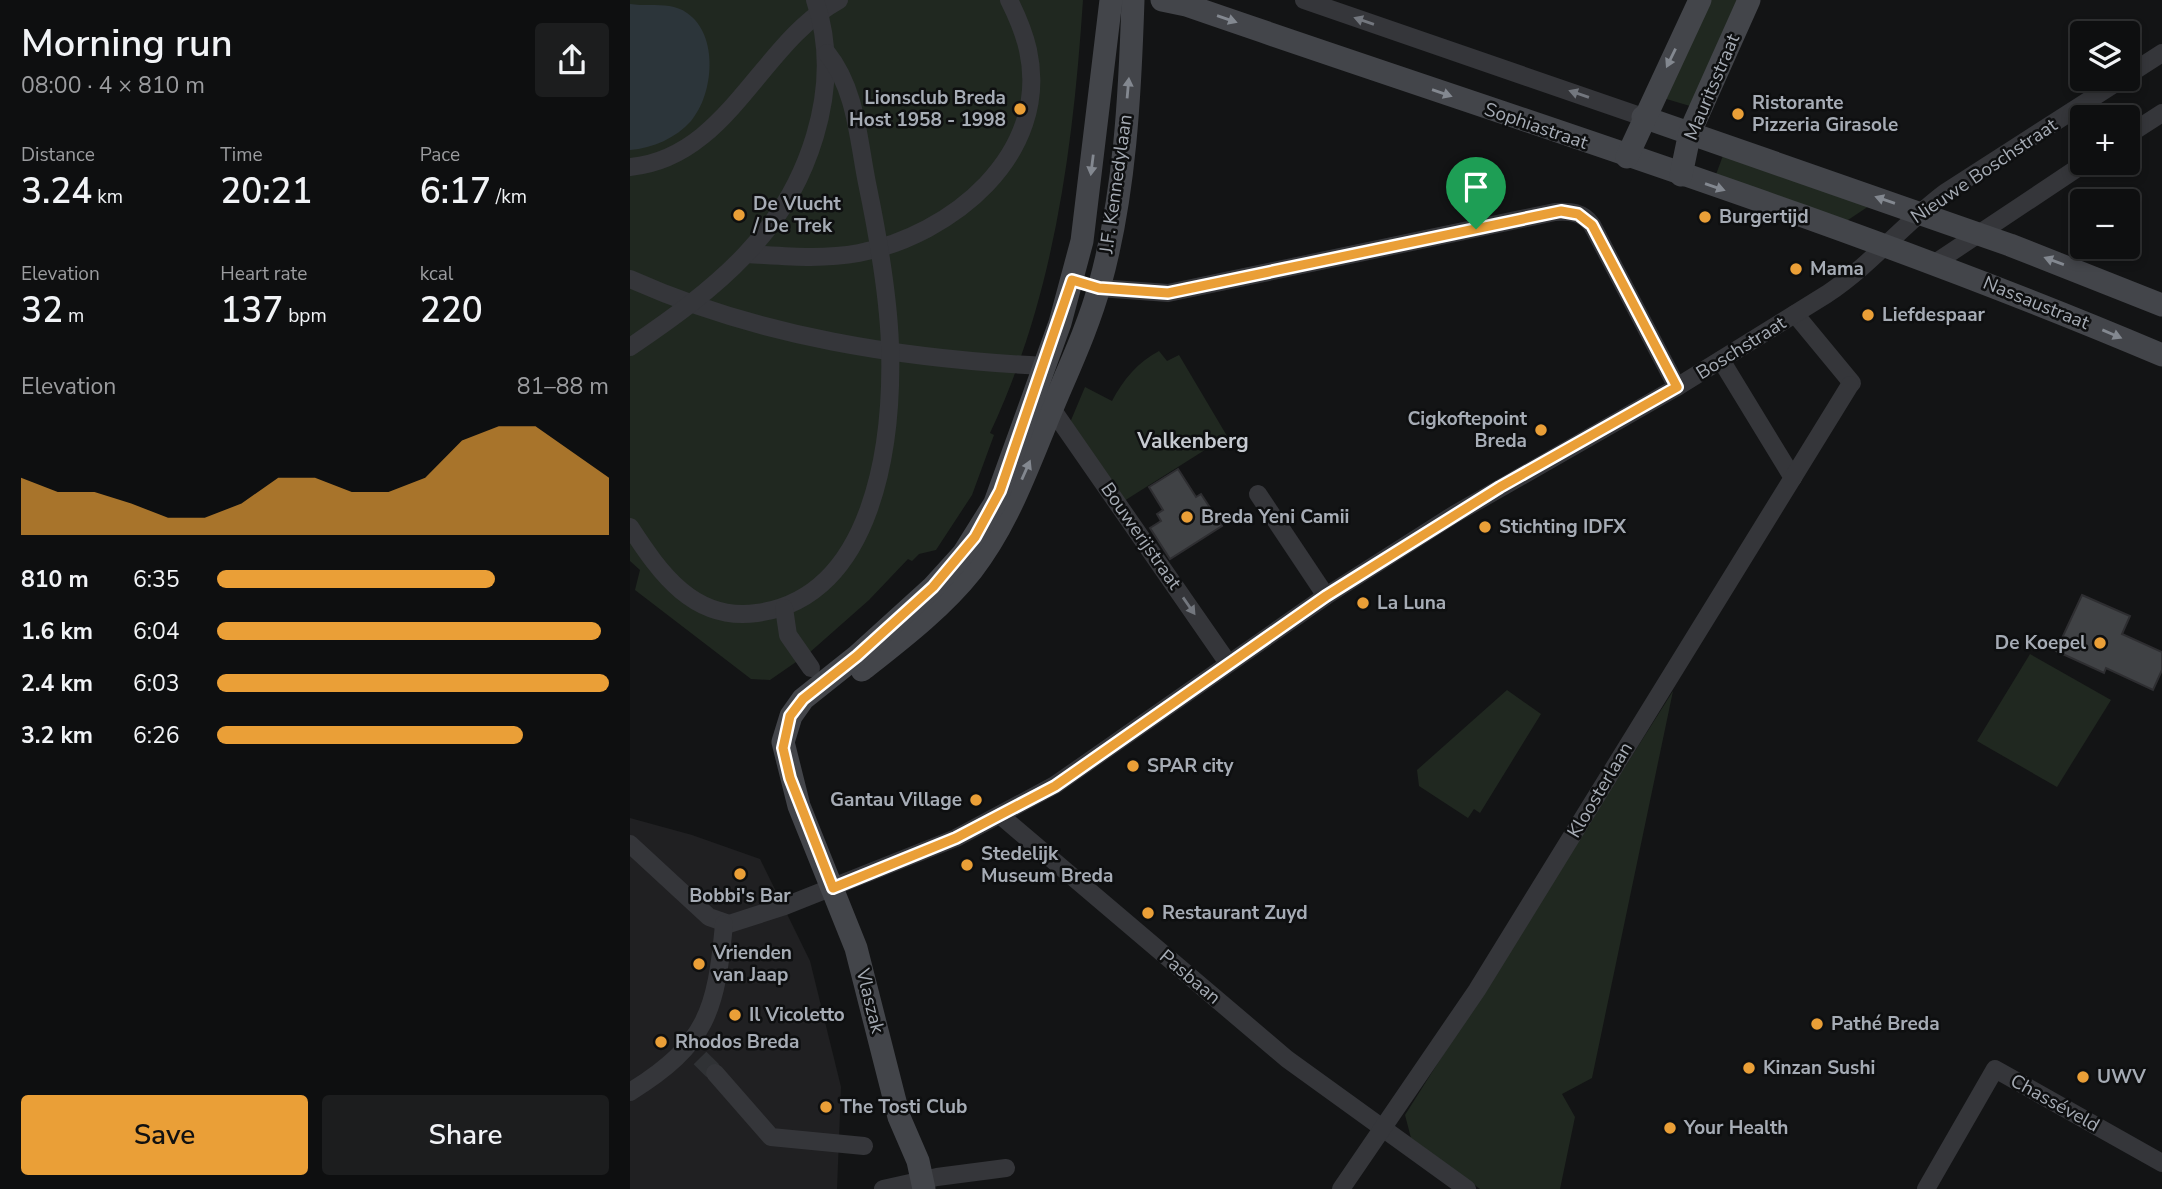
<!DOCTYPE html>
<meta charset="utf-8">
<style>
body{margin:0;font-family:"Nunito Sans",sans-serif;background:#1c1d1e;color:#f1f3f6;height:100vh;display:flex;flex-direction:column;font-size:26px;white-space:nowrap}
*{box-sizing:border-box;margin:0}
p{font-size:23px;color:#9b9c9f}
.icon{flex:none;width:38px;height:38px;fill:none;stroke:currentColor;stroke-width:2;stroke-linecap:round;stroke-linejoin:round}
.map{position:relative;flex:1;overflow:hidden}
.sheet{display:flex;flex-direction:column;background:#0e0f10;width:630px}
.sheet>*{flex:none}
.fabs{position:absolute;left:1440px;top:21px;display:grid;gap:14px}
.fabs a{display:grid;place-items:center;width:70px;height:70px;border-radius:7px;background:#0e0f10;box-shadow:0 4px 10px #0003,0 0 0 2px #2e2f30;font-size:35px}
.pin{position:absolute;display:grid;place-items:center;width:60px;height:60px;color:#fff;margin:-72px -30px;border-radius:50% 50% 50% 0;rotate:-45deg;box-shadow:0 0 7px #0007}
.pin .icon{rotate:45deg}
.round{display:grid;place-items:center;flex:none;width:74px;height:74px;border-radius:7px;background:#1c1d1e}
.overview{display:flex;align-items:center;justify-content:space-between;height:119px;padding:0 21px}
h1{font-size:38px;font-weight:600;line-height:52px}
.stats{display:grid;grid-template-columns:repeat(3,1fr);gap:10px;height:119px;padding:7px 21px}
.stats div{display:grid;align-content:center}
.stats b{font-size:35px;font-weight:600}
.stats small{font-size:19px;font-weight:400}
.stats p{font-size:19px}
.chart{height:196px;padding:14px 21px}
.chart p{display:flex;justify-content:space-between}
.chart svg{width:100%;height:126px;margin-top:7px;fill:#ea9f37;opacity:.7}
.primary-button{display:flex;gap:14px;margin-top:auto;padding:14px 21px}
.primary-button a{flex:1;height:80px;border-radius:7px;background:#ea9f37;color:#111;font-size:28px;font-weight:600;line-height:80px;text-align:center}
.primary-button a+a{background:#1c1d1e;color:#f1f3f6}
ul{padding:0 21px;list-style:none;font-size:23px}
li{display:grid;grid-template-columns:112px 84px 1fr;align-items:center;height:52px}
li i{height:18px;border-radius:9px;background:#ea9f37}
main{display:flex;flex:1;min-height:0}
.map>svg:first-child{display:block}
.built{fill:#202022}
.green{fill:#202820}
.water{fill:#2c353a}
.building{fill:#404245;stroke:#2e2e31;stroke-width:2}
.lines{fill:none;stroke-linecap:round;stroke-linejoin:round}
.street-tunnel{stroke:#303235;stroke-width:18;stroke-dasharray:18 9;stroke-linecap:butt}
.street{stroke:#35363a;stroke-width:18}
.secondary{stroke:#43454a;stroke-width:23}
.oneway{fill:#838890}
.oneway2{fill:#73777e}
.route-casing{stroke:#fff;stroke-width:14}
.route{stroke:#ea9f37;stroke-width:9}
.poi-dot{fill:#ea9f37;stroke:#0e0f10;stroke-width:2.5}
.labels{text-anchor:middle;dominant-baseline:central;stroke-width:5;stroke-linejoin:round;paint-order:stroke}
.street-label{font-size:19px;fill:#a6acb5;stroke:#0e0f10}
.poi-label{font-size:19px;font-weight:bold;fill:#a6acb5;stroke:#0e0f10;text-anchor:start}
.neighbourhood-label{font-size:21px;font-weight:bold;fill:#c6cad1;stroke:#0e0f10}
</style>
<main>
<section class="sheet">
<div class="overview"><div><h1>Morning run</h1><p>08:00 · 4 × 810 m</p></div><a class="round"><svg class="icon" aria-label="share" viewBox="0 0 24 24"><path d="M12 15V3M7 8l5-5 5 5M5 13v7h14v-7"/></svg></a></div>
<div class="stats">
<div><p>Distance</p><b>3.24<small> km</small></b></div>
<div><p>Time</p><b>20:21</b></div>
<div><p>Pace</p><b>6:17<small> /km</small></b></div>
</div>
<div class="stats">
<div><p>Elevation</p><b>32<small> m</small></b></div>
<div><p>Heart rate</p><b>137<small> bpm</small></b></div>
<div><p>kcal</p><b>220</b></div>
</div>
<div class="chart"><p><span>Elevation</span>81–88 m</p>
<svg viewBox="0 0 160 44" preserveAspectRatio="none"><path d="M0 44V24L10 29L20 29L30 33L40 38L50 38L60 33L70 24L80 24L90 29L100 29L110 24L120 11L130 6L140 6L150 15L160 24V44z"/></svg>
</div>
<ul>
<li><b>810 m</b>6:35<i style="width:71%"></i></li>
<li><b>1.6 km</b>6:04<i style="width:98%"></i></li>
<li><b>2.4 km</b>6:03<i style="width:100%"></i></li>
<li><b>3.2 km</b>6:26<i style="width:78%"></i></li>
</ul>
<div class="primary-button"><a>Save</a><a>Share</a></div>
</section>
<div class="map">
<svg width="1532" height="1189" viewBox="0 0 1532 1189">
<rect width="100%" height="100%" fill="#131415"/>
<!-- built -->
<polygon class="built" points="0,818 62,835 130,859 180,961 211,1087 207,1189 0,1189"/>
<!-- green -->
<g class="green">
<path d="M0,0H453C443,150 424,296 360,433L364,435L342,495L306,550L289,554L282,561L278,559L239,600L179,653L140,680L121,679L5,590L10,570L0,561Z"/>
<polygon points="1078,0 1107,0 1060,106 1033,98"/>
<polygon points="1095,150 1245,202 1212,224 1084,180"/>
<path d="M529,351L537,361L549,355L597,436L494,501L439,425L455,387L482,401C493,380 508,362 529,351Z"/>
<polygon points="1400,654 1481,700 1427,787 1347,741"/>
<polygon points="877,690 911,714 850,813 844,809 838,818 789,786 787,770"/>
<polygon points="1043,691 962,1078 932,1094 945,1117 930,1189 850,1189 781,1138 775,1115"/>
</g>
<!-- water -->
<path class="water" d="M0,4C19,7 41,1 57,13C89,35 84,94 61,121C46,138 23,148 0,150Z"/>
<!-- building -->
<g class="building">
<polygon points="548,469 566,497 571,494 592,526 540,559 520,528 531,521 527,514 533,510 519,487"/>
<polygon points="1452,595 1500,616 1492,634 1532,652 1532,670 1523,690 1476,668 1474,673 1426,651"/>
</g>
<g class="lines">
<!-- street-tunnel -->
<polyline class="street-tunnel" points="70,1058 85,1073"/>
<!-- street -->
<g class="street">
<polyline points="674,0 1013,117"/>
<polyline points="1498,75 1532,53"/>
<polyline points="1498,135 1532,113"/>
<path d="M0,167C98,158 130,43 209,0"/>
<path d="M117,254C154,256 191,260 229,253C321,235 421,155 398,50C394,32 387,16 379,0"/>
<polyline points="1305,263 1455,163"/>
<path d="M0,279C129,337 274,359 414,366"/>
<path d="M469,288L538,293L925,212C940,211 953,212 962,225L1047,387"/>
<polyline points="1165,314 1222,383"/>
<path d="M0,347C40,320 82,290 116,254C178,189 215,88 185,0"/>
<polyline points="1091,360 1163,478"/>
<polyline points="422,409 598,663"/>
<polyline points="628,494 696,596"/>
<path d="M0,527C30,573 64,622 127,613C245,597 263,441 260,345C258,291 248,236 237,183C228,138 226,89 197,53"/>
<polyline points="154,608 158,635 181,668"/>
<polyline points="371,816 657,1059 837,1189"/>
<path d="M0,844L79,917L99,924L155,906L326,838L425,785L696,596L825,514L1047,387L1197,294C1241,265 1274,223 1316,192L1492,79"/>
<polyline points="85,1073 141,1137 234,1146"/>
<path d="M0,1092C77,1044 86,1011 94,924"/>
<polyline points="253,1189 307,1177 376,1168"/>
<polyline points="711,1189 847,990 1220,385"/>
<polyline points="1296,1189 1365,1069 1532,1163"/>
</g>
<!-- secondary -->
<g class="secondary">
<path d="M532,0L556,5C882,118 1214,220 1532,355"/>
<polyline points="1013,117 1380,245 1532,305"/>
<polyline points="997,157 1070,0"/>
<polyline points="1051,175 1060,132 1119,0"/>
<path d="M232,670C270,640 312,608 342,570C376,526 395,474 416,423C434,378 457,332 470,284C495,194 500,94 503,0"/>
<polyline points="294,1189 288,1161 269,1117 226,948 169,806 153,742 161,716 173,699 227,656 303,587 333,554 365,503 430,323 452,241 481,0"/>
</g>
</g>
<!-- one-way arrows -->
<defs><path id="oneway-solid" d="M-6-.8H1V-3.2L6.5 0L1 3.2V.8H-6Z" transform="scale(1.75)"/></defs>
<g class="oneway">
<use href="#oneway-solid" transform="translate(597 19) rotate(19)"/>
<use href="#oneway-solid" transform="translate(1041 58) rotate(116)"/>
<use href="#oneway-solid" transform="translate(498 88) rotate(-85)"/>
<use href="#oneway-solid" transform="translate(812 93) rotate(19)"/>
<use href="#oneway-solid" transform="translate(462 165) rotate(97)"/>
<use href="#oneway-solid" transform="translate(1085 187) rotate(19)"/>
<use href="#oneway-solid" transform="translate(1255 200) rotate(-161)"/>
<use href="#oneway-solid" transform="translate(1424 261) rotate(-160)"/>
<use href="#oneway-solid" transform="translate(1482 334) rotate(23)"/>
<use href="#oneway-solid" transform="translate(396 470) rotate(-66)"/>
</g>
<g class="oneway2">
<use href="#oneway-solid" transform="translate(734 21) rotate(-161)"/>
<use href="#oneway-solid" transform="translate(949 94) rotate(-161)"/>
<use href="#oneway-solid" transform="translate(559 606) rotate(55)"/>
</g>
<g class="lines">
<defs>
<polygon id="route" points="931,211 948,214 962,225 1047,387 870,487 696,596 425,786 326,838 203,888 160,778 153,748 160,716 173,699 227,656 303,587 345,537 370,491 442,280 469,288 538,293"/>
</defs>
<!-- route casing -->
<use href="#route" class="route-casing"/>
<!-- route -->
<use href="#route" class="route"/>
</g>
<!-- markers -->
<g class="poi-dot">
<circle cx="390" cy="109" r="7"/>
<circle cx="1108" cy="114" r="7"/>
<circle cx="109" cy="215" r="7"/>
<circle cx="1075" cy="217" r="7"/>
<circle cx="1166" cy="269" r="7"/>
<circle cx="1238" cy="315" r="7"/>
<circle cx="911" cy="430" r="7"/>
<circle cx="557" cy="517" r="7"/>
<circle cx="855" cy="527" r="7"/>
<circle cx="733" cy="603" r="7"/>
<circle cx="1470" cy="643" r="7"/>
<circle cx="503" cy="766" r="7"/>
<circle cx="346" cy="800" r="7"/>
<circle cx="337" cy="865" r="7"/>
<circle cx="110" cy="874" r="7"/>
<circle cx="518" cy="913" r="7"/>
<circle cx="69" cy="964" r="7"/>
<circle cx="105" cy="1015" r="7"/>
<circle cx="1187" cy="1024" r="7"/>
<circle cx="31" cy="1042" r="7"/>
<circle cx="1119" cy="1068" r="7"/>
<circle cx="1453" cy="1077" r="7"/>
<circle cx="196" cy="1107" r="7"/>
<circle cx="1040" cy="1128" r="7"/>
</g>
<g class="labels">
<!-- street labels -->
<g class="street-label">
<text transform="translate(1082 87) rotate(-67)">Mauritsstraat</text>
<text transform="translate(906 126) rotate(19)">Sophiastraat</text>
<text transform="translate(1354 171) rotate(-34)">Nieuwe Boschstraat</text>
<text transform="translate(486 184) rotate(-82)">J.F. Kennedylaan</text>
<text transform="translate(1406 303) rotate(22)">Nassaustraat</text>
<text transform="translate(1111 348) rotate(-32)">Boschstraat</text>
<text transform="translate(511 536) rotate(55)">Bouwerijstraat</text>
<text transform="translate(970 790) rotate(-59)">Kloosterlaan</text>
<text transform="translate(560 977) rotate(40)">Pasbaan</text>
<text transform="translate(240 1001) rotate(76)">Vlaszak</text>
<text transform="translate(1425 1103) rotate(29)">Chasséveld</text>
</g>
<!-- poi labels -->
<g class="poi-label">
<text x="376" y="98" text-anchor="end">Lionsclub Breda<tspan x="376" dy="22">Host 1958 - 1998</tspan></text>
<text x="1122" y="103">Ristorante<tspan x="1122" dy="22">Pizzeria Girasole</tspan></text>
<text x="123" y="204">De Vlucht<tspan x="123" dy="22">/ De Trek</tspan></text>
<text x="1089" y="217">Burgertijd</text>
<text x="1180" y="269">Mama</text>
<text x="1252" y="315">Liefdespaar</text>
<text x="897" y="419" text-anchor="end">Cigkoftepoint<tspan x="897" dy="22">Breda</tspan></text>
<text x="571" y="517">Breda Yeni Camii</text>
<text x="869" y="527">Stichting IDFX</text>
<text x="747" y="603">La Luna</text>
<text x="1456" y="643" text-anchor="end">De Koepel</text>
<text x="517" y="766">SPAR city</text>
<text x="332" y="800" text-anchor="end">Gantau Village</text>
<text x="351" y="854">Stedelijk<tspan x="351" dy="22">Museum Breda</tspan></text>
<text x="110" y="896" text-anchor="middle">Bobbi's Bar</text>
<text x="532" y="913">Restaurant Zuyd</text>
<text x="83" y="953">Vrienden<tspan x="83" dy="22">van Jaap</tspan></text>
<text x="119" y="1015">Il Vicoletto</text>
<text x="1201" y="1024">Pathé Breda</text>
<text x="45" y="1042">Rhodos Breda</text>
<text x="1133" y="1068">Kinzan Sushi</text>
<text x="1467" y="1077">UWV</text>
<text x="210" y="1107">The Tosti Club</text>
<text x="1054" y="1128">Your Health</text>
</g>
<!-- neighbourhood labels -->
<g class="neighbourhood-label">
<text x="563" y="441">Valkenberg</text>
</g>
</g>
</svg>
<div class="fabs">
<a><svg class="icon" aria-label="layers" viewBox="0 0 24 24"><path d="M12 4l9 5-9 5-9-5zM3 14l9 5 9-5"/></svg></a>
<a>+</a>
<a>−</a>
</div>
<div class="pin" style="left:846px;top:229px;background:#1e9e55"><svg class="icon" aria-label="arrive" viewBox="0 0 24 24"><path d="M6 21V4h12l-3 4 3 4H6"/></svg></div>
</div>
</main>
